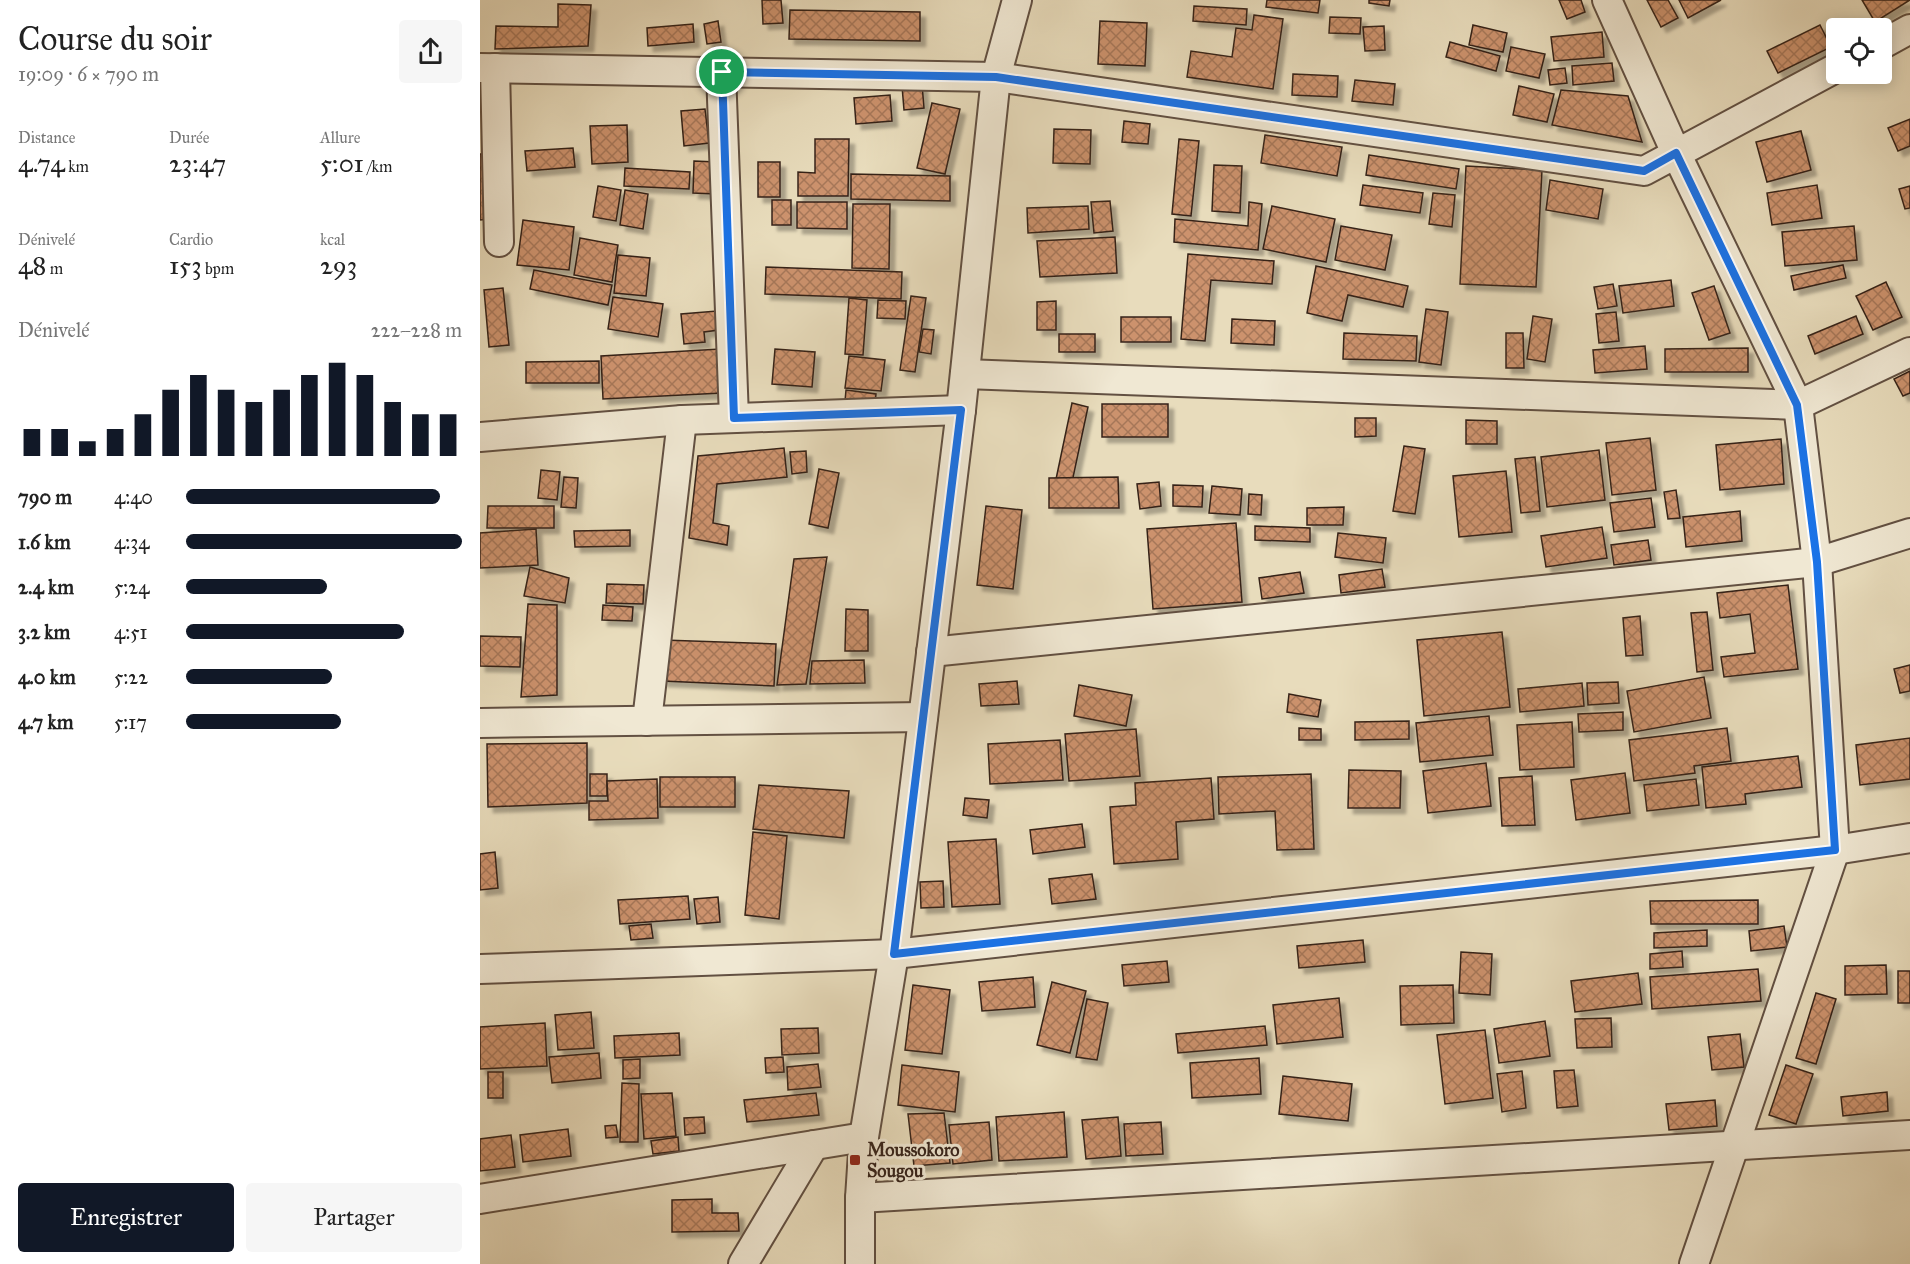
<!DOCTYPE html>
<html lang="fr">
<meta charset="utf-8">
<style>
body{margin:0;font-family:"IM FELL Great Primer",serif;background:#f6f6f6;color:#222;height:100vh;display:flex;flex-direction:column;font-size:22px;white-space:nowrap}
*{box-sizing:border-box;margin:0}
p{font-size:20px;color:#767676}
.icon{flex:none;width:33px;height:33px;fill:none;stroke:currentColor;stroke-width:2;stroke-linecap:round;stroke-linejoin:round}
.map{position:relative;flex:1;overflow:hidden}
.panel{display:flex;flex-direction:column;background:#fff;width:480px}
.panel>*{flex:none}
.fabs{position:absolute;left:1346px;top:18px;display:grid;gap:12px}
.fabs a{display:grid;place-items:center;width:66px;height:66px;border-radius:6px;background:#fff;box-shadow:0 3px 15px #0003;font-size:30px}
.pin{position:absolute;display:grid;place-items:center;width:51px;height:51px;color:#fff;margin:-26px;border:3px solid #fff;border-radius:50%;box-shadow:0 2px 6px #0007}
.round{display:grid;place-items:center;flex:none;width:63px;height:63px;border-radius:6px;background:#f6f6f6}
.overview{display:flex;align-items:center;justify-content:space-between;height:102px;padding:0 18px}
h1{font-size:33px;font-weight:600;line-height:45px}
.metrics{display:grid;grid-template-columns:repeat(3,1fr);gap:9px;height:102px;padding:6px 18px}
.metrics div{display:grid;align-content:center}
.metrics b{font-size:26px;font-weight:600}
.metrics small{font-size:16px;font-weight:400}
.metrics p{font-size:16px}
.chart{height:168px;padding:12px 18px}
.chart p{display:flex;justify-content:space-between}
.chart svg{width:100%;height:108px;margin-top:6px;stroke:#111827;stroke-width:6}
.action{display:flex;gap:12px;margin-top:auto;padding:12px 18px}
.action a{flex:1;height:69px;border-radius:6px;background:#111827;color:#fff;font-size:24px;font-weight:600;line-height:69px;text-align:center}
.action a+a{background:#f6f6f6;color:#222}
ul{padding:0 18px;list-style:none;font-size:20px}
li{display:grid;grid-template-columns:96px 72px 1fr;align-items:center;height:45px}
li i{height:15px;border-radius:8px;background:#111827}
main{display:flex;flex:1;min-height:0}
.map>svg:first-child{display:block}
.building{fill:url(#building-cross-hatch);stroke:#352219;stroke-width:1.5;filter:url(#shadow)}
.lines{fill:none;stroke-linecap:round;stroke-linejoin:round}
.street-casing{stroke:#625042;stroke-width:32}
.street{stroke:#f0e8d3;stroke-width:28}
.route-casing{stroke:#fff;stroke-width:12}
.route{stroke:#1a73e8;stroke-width:8}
.poi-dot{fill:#8f2418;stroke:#f0e8d3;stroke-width:2}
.labels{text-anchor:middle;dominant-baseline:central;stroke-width:6;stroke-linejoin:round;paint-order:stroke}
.poi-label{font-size:18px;font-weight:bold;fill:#352219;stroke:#f0e8d3;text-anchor:start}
</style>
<main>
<section class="panel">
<div class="overview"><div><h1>Course du soir</h1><p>19:09 · 6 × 790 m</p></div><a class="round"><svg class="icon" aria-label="share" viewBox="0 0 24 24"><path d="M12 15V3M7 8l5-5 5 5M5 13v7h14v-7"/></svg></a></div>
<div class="metrics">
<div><p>Distance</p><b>4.74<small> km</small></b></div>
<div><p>Durée</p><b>23:47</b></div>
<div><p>Allure</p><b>5:01<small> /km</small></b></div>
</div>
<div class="metrics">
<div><p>Dénivelé</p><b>48<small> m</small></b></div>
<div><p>Cardio</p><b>153<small> bpm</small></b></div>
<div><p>kcal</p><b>293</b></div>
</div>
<div class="chart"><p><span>Dénivelé</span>222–228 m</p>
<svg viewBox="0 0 160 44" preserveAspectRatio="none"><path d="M5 44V33M15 44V33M25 44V38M35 44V33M45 44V27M55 44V17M65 44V11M75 44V17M85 44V22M95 44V17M105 44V11M115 44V6M125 44V11M135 44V22M145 44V27M155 44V27"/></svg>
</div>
<ul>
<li><b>790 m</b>4:40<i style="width:92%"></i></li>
<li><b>1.6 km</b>4:34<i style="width:100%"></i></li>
<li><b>2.4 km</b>5:24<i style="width:51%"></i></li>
<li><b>3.2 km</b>4:51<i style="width:79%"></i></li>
<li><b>4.0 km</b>5:22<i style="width:53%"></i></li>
<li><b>4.7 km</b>5:17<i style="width:56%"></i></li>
</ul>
<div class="action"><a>Enregistrer</a><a>Partager</a></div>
</section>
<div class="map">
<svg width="1430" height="1264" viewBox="0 0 1430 1264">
<defs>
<pattern id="building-cross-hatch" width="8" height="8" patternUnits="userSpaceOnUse" patternTransform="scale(1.5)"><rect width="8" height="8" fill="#cc926d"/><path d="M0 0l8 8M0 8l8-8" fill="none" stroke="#a67759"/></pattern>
<filter id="shadow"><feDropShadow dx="5.5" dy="5.5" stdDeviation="1.5" flood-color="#0004"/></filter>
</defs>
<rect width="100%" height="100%" fill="#e8dcbc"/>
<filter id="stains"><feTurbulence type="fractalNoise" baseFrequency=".00333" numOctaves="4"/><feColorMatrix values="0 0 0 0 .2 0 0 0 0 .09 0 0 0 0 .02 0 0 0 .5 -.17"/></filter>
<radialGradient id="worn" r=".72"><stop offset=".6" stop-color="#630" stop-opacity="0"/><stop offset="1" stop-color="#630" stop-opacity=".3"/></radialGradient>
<!-- building -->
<g class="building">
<polygon points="282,0 301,0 303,23 283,24"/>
<polygon points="787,0 840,0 838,13 786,7"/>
<polygon points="889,0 910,0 909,6 889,3"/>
<polygon points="1079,0 1101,0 1105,12 1087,19"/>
<polygon points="1167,0 1188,0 1198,18 1181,27"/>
<polygon points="1199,0 1241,0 1208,18"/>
<polygon points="1382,0 1430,0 1395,22"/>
<polygon points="78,4 111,5 108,46 15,49 16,26 78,27"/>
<polygon points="714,6 767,9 766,25 713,21"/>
<polygon points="310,10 440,12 440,41 309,39"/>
<polygon points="774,15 803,19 793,89 707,77 711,51 752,57 756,28 772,30"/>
<polygon points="850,17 881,18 880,34 849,33"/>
<polygon points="238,21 241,42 227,44 224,24"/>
<polygon points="620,21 667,23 665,66 618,64"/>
<polygon points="213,24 214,42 168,46 167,28"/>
<polygon points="993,25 1027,33 1023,52 989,45"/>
<polygon points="1340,25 1351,47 1298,73 1287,51"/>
<polygon points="904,26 905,50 885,51 883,27"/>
<polygon points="1122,32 1124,57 1074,61 1071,37"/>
<polygon points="970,42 1020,56 1016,71 966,57"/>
<polygon points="1031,47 1065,54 1059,78 1026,71"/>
<polygon points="1132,63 1134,81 1093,85 1092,66"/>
<polygon points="1085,68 1087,83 1070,85 1068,70"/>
<polygon points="813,74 858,76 857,97 812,95"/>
<polygon points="875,80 915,84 913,105 872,101"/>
<polygon points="442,84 444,108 424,110 422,86"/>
<polygon points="1039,86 1074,94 1067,122 1033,115"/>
<polygon points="1081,90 1148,96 1162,142 1072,125"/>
<polygon points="410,95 412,121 376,124 374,98"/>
<polygon points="452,103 480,109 465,174 437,168"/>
<polygon points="225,109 229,143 204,146 201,111"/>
<polygon points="1430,119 1430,146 1418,151 1408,128"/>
<polygon points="644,121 670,124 668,144 642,142"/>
<polygon points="147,125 148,162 112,164 110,126"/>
<polygon points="574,129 611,130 610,164 573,163"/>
<polygon points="1321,131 1331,170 1287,182 1276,142"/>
<polygon points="785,135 862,147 857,176 781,163"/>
<polygon points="335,139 369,139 368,196 318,196 318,172 335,173"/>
<polygon points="699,139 719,141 711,216 692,214"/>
<polygon points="93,148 95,167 47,171 45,151"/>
<polygon points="0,154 4,154 10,219 0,220"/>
<polygon points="889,155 979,169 976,189 886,175"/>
<polygon points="214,161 236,162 236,194 213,193"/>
<rect x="278" y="162" width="22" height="35"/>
<polygon points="734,165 762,166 760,213 732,211"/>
<polygon points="986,166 1062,170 1056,287 980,284"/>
<polygon points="145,168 210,172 209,189 144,186"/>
<polygon points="371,174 470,176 470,201 371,199"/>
<polygon points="1070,180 1123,189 1118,219 1066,210"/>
<polygon points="883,185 943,193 940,213 880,205"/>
<polygon points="1337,185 1342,218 1292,225 1287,193"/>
<polygon points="118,186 141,190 136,221 113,217"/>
<polygon points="1430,186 1430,208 1425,209 1419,189"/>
<polygon points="145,190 168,194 163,229 140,225"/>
<polygon points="953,193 975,195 972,227 949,224"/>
<rect x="292" y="200" width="19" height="25"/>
<polygon points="630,201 633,231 614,233 611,202"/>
<polygon points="317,202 367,202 367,229 317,228"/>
<polygon points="769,202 782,204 778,250 694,242 695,219 768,226"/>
<polygon points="373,204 410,204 409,269 372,268"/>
<polygon points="608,206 609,229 548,233 547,208"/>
<polygon points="792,206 855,219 846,262 783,249"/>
<polygon points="43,220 94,227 89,270 37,265"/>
<polygon points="861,226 912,235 905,270 855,260"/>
<polygon points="1374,226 1377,260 1305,266 1302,232"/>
<polygon points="635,237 637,273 560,277 557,241"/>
<polygon points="100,238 138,245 132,282 94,275"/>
<polygon points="708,254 794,261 792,284 731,280 725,341 701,339"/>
<polygon points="138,255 170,258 166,296 134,293"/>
<polygon points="1363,265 1366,278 1314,290 1311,276"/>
<polygon points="836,266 928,286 923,307 868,295 862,321 827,313"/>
<polygon points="286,267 422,272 421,299 285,294"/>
<polygon points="54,270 132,285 128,305 50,289"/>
<polygon points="1191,280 1194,306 1143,313 1139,286"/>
<polygon points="1406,282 1422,317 1393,330 1376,296"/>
<polygon points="1133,284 1137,306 1118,309 1114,287"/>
<polygon points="1234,286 1250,333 1229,340 1212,293"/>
<polygon points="23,288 29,345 9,347 4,290"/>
<polygon points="431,296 446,298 435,372 420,370"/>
<polygon points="133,297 183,304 178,337 128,329"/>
<polygon points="369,298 387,300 383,355 365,354"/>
<polygon points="398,300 426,301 425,319 397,318"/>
<polygon points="576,301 576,330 557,330 557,302"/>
<polygon points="946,309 968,312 961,365 939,362"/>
<polygon points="237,311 239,330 224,332 225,342 204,344 201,314"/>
<polygon points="1136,312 1139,341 1119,343 1116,314"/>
<polygon points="1053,316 1072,319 1065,362 1047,359"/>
<polygon points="1376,316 1383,334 1335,354 1328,336"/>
<rect x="641" y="317" width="50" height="25"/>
<polygon points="752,319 795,321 794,345 751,343"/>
<polygon points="443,329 454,330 451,354 439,352"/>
<polygon points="864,333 937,336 936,361 863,359"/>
<polygon points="1026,333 1043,333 1044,368 1026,368"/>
<rect x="579" y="334" width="36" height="18"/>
<polygon points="1165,346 1167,369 1115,373 1113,350"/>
<polygon points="1268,348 1268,372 1185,372 1185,349"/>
<polygon points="240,349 242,393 123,399 121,356"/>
<polygon points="295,349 335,352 332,387 292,384"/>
<polygon points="369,356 405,360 401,391 365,388"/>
<polygon points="119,361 119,383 46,383 46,362"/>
<polygon points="1430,371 1430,393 1423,396 1414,379"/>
<polygon points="366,390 396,394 395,404 365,401"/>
<polygon points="592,403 608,407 591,487 575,484"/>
<rect x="622" y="404" width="66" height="33"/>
<polygon points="875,418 896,418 896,436 875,437"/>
<polygon points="986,420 1017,421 1017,444 986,444"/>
<polygon points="1170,438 1176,490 1132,495 1126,443"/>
<polygon points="1301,439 1304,484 1240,490 1236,445"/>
<polygon points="924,446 945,449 935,514 913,511"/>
<polygon points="304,448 307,477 237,484 233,523 249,526 247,545 209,538 218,456"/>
<polygon points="1119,450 1125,500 1067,507 1061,457"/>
<polygon points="326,451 327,472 312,474 310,452"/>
<polygon points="1055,457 1060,511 1041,513 1035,459"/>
<polygon points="339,469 359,473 348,528 329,524"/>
<polygon points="61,470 80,472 77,500 58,498"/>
<polygon points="1026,471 1032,532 979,537 973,476"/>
<polygon points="84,477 98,478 96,508 81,507"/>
<polygon points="638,477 639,508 569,508 569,478"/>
<polygon points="679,482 681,506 660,509 657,484"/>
<polygon points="693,485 723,486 722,507 693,506"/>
<polygon points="732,486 762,489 760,515 729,513"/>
<polygon points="1196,490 1200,518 1188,519 1184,492"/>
<polygon points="769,494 782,495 781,515 768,514"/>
<polygon points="1171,498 1175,527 1134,532 1130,503"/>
<polygon points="8,506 74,506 74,528 7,528"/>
<polygon points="506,506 542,510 533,589 497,585"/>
<polygon points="864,507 863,525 827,525 827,508"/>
<polygon points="1260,511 1262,541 1206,547 1203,517"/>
<polygon points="756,523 762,602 673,609 667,529"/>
<polygon points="775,526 830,528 830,542 775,540"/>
<polygon points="1122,527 1127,558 1066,567 1061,536"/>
<polygon points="56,529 58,565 0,568 0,533"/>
<polygon points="150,530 150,546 95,547 94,531"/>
<polygon points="858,533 906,538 903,563 855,557"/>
<polygon points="1168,540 1171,560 1134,565 1131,545"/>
<polygon points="347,557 326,684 297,685 314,559"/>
<polygon points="50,567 89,578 85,603 44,596"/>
<polygon points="902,569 905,587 861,593 859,575"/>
<polygon points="820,572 824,593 782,599 779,578"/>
<polygon points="127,584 164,585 163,604 126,603"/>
<polygon points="1308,585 1318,669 1244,677 1241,657 1275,653 1270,614 1240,618 1237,593"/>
<polygon points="48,604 77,605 77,695 41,697"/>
<polygon points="123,605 153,607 152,621 122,620"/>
<polygon points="366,609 388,610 388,651 365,651"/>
<polygon points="1227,612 1233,670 1217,672 1211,613"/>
<polygon points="1160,616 1163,655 1146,656 1143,618"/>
<polygon points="1022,632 1030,707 944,716 937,640"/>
<polygon points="0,636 41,637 40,667 0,666"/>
<polygon points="183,640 296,644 294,686 182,681"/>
<polygon points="384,660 385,683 330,684 332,661"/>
<polygon points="1430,665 1430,691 1420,693 1414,669"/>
<polygon points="1224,677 1231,718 1154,732 1147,691"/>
<polygon points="537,681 539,704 501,706 499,684"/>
<polygon points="1138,682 1139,703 1108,705 1107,683"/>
<polygon points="1102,683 1104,706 1040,712 1038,689"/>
<polygon points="599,685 652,695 646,726 594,716"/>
<polygon points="809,694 841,700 838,717 807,712"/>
<polygon points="1143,712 1143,730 1099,732 1098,714"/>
<polygon points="1009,716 1013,755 940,762 936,723"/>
<polygon points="929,721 929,739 875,740 875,722"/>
<polygon points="1092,722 1094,767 1040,770 1037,725"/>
<polygon points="819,728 841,729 841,740 819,740"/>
<polygon points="1247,728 1251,761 1214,766 1215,773 1154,781 1149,740"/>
<polygon points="656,729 660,776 589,781 585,734"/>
<polygon points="1430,738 1430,779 1380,785 1376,745"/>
<polygon points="580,740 583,780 510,784 508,744"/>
<polygon points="107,743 107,803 8,807 7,744"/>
<polygon points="1318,756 1322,787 1265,794 1266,804 1226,808 1222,767"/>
<polygon points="1006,763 1011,806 948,813 943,771"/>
<polygon points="869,770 921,771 920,808 868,808"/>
<polygon points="1145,773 1150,813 1096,820 1091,780"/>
<rect x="110" y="774" width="17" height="22"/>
<polygon points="831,774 834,849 797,850 795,811 739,814 738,777"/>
<polygon points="1052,776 1055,825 1022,826 1019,778"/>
<rect x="180" y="777" width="75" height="30"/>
<polygon points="731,778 734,819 696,822 698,859 634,864 630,807 656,805 655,783"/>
<polygon points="177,779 178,818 109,820 109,801 128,801 127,781"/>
<polygon points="1216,779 1219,805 1167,811 1164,785"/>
<polygon points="279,785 369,791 364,838 273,829"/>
<polygon points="485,798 509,800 507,818 483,815"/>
<polygon points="602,824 605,847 553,854 550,830"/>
<polygon points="273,832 307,836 299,919 265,915"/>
<polygon points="516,839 520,904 472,907 468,842"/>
<polygon points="15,852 18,888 0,890 0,854"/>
<polygon points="612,874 616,899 572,904 569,879"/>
<polygon points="463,881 464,907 441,908 440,882"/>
<polygon points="208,896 210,919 140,924 138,900"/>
<polygon points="238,897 240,922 217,924 214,899"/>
<polygon points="1278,900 1278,924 1171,924 1170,901"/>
<polygon points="171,924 173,938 151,940 149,926"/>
<polygon points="1304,926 1307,947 1271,951 1269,931"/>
<polygon points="1227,930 1227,946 1174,948 1174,933"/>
<polygon points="883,940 885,962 819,968 817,946"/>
<polygon points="1202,951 1203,967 1170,969 1170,954"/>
<polygon points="981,952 1012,954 1010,995 979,993"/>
<polygon points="687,961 689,982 644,986 642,965"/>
<polygon points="1406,965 1407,994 1365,995 1365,966"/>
<polygon points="1278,969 1281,1001 1172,1009 1170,977"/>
<rect x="1418" y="971" width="12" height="32"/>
<polygon points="1158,973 1162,1004 1095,1012 1091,981"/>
<polygon points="553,977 555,1007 502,1011 499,982"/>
<polygon points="572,982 606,991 590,1053 557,1045"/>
<polygon points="433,985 470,990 462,1054 425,1050"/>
<polygon points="973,985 974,1023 921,1025 920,986"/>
<polygon points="1336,993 1356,999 1336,1064 1316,1058"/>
<polygon points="859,998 863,1037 797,1044 793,1005"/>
<polygon points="607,999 628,1003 617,1060 596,1057"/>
<polygon points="111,1012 114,1048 78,1050 75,1015"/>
<polygon points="1131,1018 1132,1047 1097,1048 1095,1019"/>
<polygon points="1065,1021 1070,1056 1019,1063 1014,1029"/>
<polygon points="65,1023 67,1066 0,1069 0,1027"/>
<polygon points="785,1026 787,1045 698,1053 696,1034"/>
<polygon points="338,1028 339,1053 302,1055 301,1029"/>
<polygon points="1005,1030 1013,1098 965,1104 957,1035"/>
<polygon points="199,1033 200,1055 135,1058 134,1036"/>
<polygon points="1260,1034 1264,1067 1232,1070 1228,1037"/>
<polygon points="119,1053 121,1078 72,1083 69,1057"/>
<polygon points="303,1057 304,1072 286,1073 285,1058"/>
<polygon points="779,1058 781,1094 712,1098 710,1063"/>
<polygon points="160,1059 160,1078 143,1079 143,1060"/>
<polygon points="338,1064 341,1087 308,1090 307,1067"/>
<polygon points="422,1065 479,1072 475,1112 418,1105"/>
<polygon points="1306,1065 1333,1074 1316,1124 1289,1115"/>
<polygon points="1094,1070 1098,1106 1077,1108 1074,1071"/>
<polygon points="1042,1071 1046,1108 1022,1112 1017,1074"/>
<rect x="8" y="1072" width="15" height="26"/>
<polygon points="803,1076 872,1084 868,1121 799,1114"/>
<polygon points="142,1083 159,1084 158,1142 140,1142"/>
<polygon points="1407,1092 1408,1111 1363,1116 1361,1097"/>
<polygon points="192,1093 196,1136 164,1139 161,1094"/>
<polygon points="336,1093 339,1115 267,1122 264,1100"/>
<polygon points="1235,1100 1237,1126 1189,1130 1186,1104"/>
<polygon points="584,1112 587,1157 519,1161 516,1117"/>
<polygon points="464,1113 470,1163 434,1166 428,1114"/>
<polygon points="224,1117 225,1133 205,1135 204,1118"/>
<polygon points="638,1117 641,1156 606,1159 602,1120"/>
<polygon points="509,1122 512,1160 473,1164 469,1125"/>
<polygon points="681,1122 683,1154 646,1156 644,1124"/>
<polygon points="136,1125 138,1137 126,1138 125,1126"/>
<polygon points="88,1129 91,1156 43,1162 40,1135"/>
<polygon points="31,1135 35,1167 0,1171 0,1139"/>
<polygon points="198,1137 199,1151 173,1154 171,1141"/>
<polygon points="232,1199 232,1213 258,1213 259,1231 192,1232 192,1200"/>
</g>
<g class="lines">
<defs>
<g id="street">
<polyline points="1127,0 1196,153 1318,405 1337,562 1355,850 1214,1264"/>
<polyline points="1401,45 1430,29"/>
<polyline points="0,68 516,77 1164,171 1356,68"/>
<polyline points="15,68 19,242"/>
<polyline points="241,72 254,418"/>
<polyline points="485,374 1318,405 1430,352"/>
<polyline points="0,437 202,420 481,410"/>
<polyline points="451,652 1337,562 1430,533"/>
<polyline points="167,721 202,420"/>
<polyline points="0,723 443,717"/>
<polyline points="0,969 414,954 1355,850 1430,838"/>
<polyline points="380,1198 1430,1135"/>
<polyline points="0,1199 384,1137"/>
<polyline points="263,1264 334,1145"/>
<polyline points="380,1264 380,1198 384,1137 414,954 481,410 516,77 537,0"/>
</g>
</defs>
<!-- street casing -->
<use href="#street" class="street-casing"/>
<!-- street -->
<use href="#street" class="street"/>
</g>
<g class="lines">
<defs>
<polygon id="route" points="242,72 516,77 1164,171 1196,153 1317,405 1337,562 1355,850 414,954 481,410 254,418"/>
</defs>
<!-- route casing -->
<use href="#route" class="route-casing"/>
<!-- route -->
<use href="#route" class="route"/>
</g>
<!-- markers -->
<rect class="poi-dot" x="369" y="1154" width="12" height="12" rx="3"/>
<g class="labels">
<!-- poi labels -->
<g class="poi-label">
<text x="387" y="1150">Moussokoro<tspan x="387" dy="21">Sougou</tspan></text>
</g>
</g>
<rect width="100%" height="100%" filter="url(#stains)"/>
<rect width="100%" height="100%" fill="url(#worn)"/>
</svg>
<div class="fabs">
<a><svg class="icon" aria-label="locate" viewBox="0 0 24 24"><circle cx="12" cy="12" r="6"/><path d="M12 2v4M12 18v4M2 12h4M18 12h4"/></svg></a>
</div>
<div class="pin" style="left:242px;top:72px;background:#1e9e55"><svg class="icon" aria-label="arrive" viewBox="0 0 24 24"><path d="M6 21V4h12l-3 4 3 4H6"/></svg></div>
</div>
</main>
